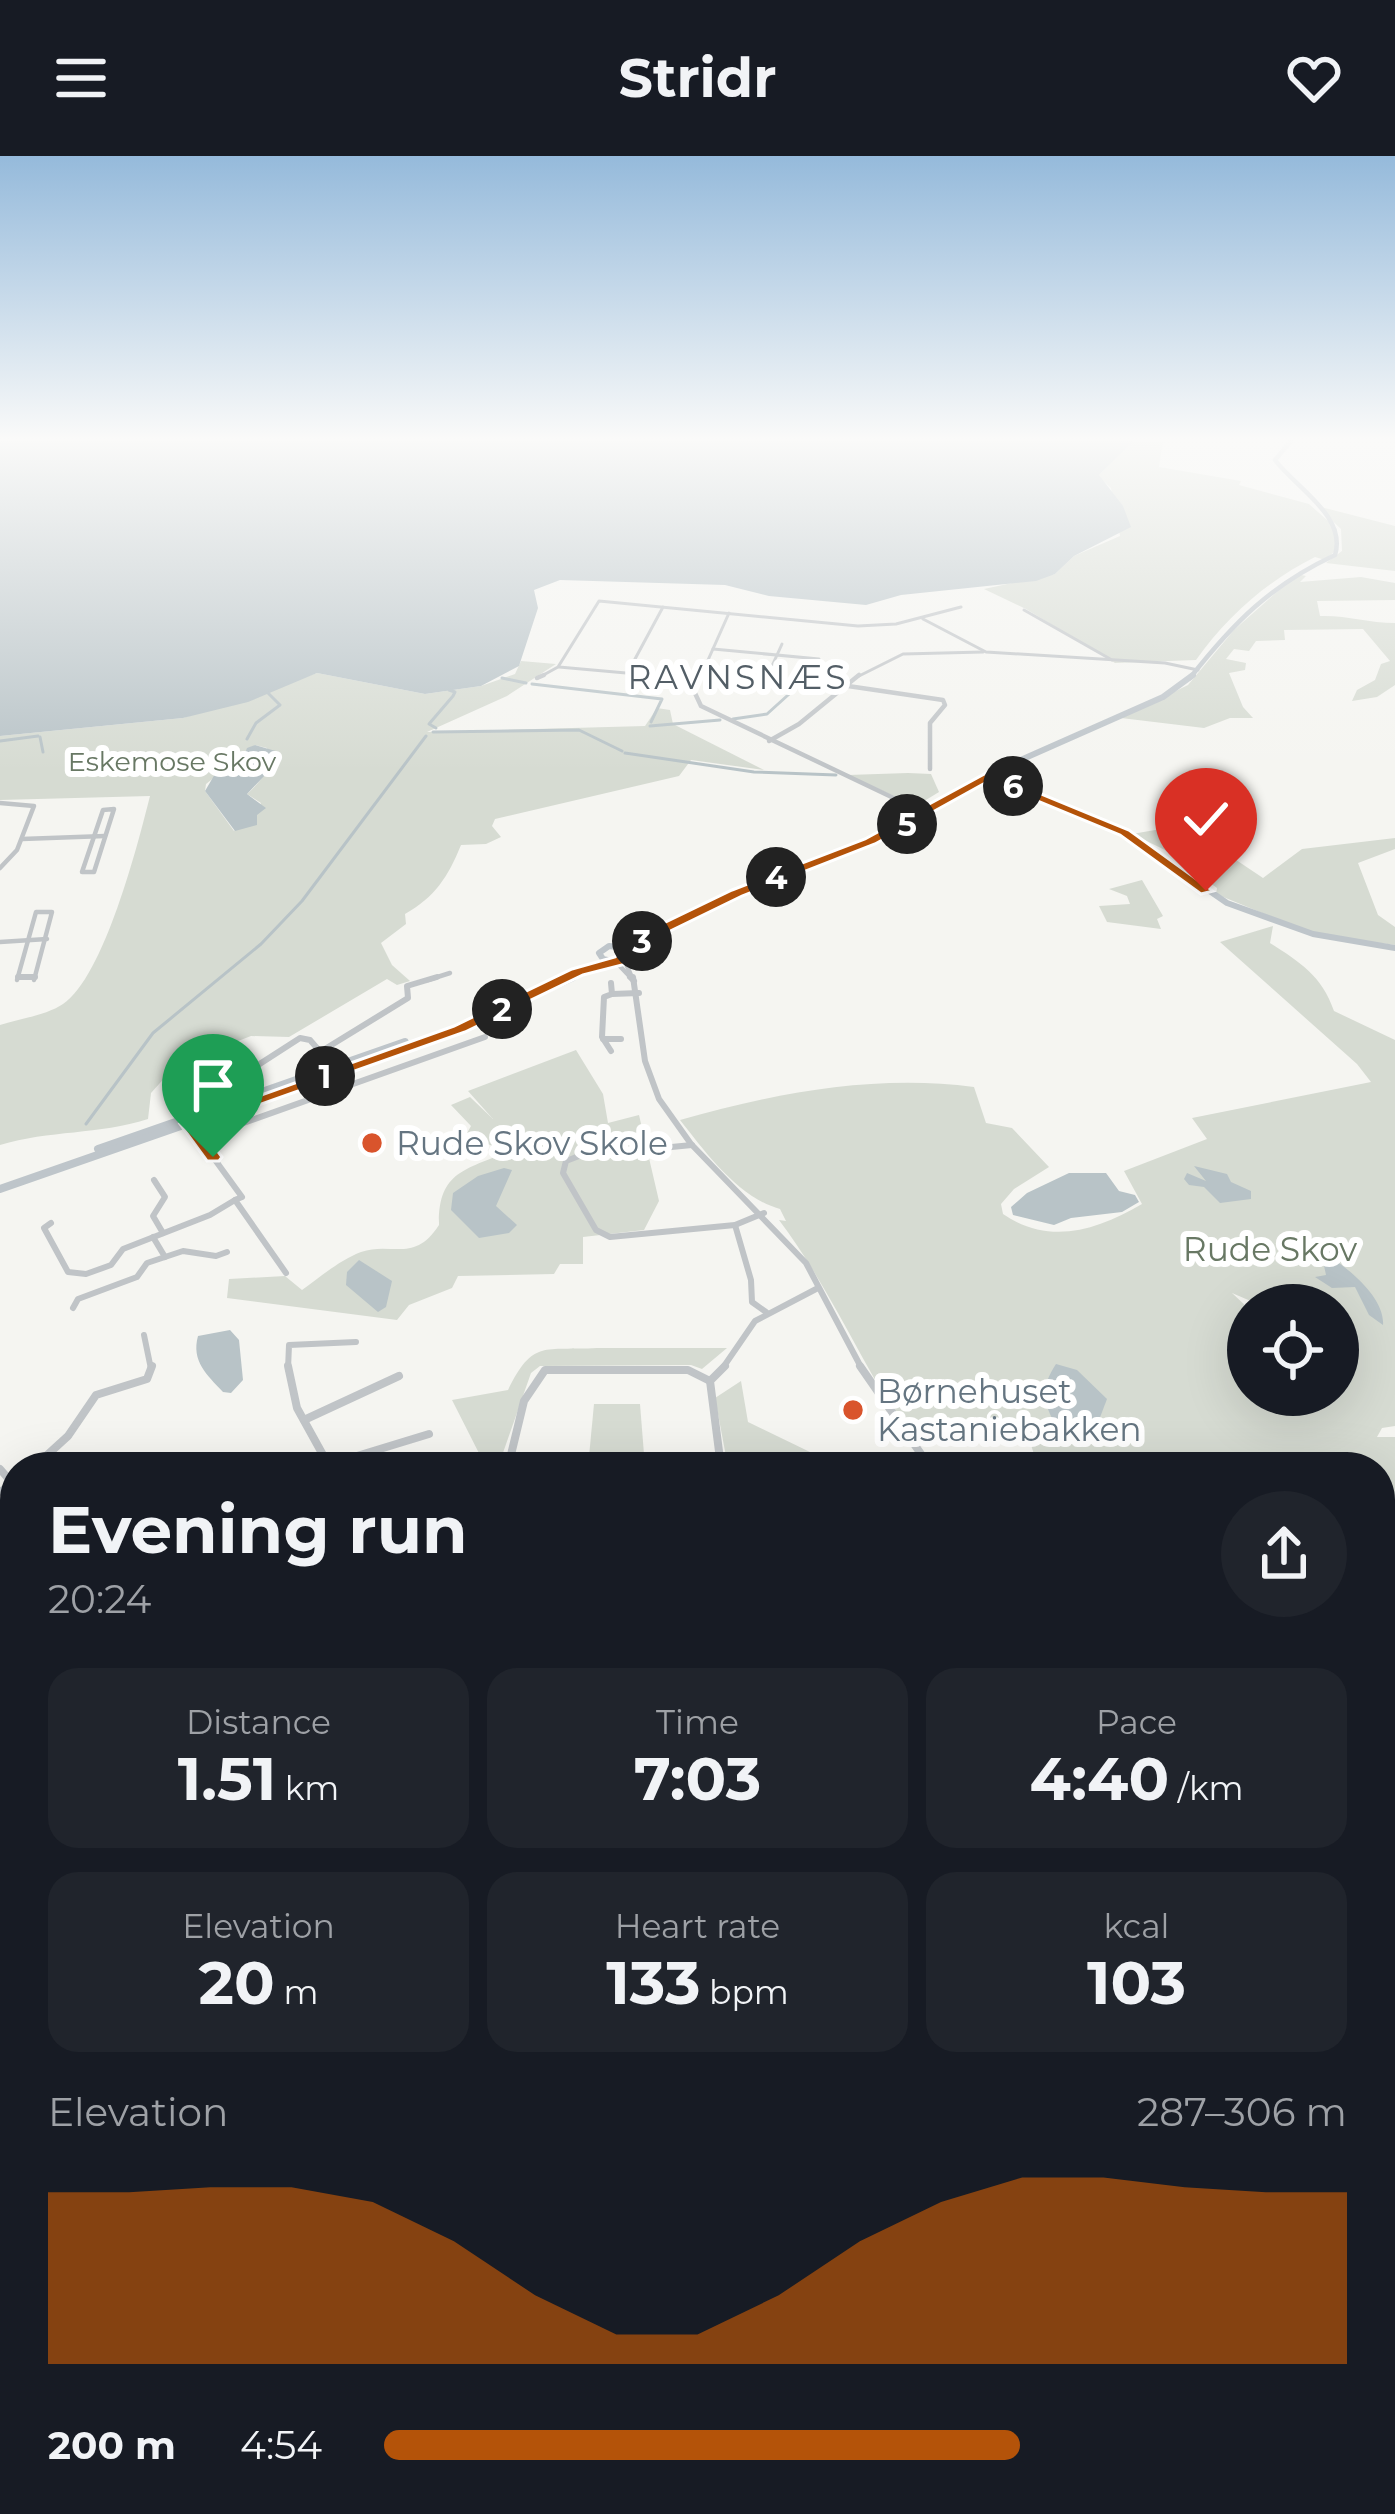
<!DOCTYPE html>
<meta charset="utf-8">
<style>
body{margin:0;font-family:Montserrat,sans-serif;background:#20242c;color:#f1f3f6;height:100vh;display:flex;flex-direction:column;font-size:45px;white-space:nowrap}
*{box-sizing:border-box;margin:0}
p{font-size:39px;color:#9ea1a6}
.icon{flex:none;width:66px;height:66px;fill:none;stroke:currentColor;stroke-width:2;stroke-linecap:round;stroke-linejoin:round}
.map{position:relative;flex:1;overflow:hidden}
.sheet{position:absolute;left:0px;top:1296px;width:1395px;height:1062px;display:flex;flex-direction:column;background:#171b24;border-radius:48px 48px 0 0;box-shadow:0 12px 48px #0002}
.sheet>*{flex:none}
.controls{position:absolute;left:1227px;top:1128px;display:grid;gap:24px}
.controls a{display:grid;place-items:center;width:132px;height:132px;border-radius:50%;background:#171b24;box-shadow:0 12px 48px #0002;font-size:60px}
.pin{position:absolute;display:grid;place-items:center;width:102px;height:102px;color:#fff;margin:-123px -51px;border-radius:50% 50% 50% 0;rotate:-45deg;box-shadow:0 0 12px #0007}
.pin .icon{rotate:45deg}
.km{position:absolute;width:60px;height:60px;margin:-30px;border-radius:50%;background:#222;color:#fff;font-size:33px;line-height:60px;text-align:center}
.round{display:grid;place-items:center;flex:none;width:126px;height:126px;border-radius:63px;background:#20242c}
.summary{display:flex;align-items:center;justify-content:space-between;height:204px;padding:0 48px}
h1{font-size:66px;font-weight:700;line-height:90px}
.figures{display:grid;grid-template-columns:repeat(3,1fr);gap:18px;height:204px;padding:12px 48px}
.figures div{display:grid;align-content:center;border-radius:30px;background:#20242c;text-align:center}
.figures b{font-size:60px;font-weight:700}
.figures small{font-size:33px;font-weight:400}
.figures p{font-size:33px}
.chart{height:336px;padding:24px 48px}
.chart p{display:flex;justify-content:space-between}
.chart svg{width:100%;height:216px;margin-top:12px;fill:#b45309;opacity:.7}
ul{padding:0 48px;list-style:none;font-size:39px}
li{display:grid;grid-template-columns:192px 144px 1fr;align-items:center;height:90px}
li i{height:30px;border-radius:15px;background:#b45309}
header{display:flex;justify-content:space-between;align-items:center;height:156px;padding:0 48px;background:#171b24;font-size:54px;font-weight:700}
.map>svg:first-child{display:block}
.green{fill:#d6dbd2;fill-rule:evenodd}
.water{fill:#b8c3c7}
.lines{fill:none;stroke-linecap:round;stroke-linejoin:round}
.stream{stroke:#b8c3c7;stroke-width:3}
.street-far4{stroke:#c0c4c7;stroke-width:3}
.street-far3{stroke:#c0c4c7;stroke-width:4.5}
.street-far2{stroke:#c0c4c7;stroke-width:6}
.street-far1{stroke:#c0c4c7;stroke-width:8}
.street{stroke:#c0c4c7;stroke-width:9}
.secondary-far2{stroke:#bec5ca;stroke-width:4.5}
.secondary-far1{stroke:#bec5ca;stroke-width:6}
.secondary{stroke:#bec5ca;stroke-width:8}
.route{fill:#b45309;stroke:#fff;stroke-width:3}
.poi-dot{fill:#d9542c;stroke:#fff;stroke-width:4.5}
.labels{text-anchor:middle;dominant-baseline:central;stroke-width:12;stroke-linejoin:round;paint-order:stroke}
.far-park-label{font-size:27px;fill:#687864;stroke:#fff}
.far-quarter-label{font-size:33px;letter-spacing:3px;fill:#535e66;stroke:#fff}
.poi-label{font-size:33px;fill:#657581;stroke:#fff;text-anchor:start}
.park-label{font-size:33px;fill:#687864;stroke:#fff}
</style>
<header><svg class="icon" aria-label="menu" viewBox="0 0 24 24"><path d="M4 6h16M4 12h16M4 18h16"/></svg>Stridr<svg class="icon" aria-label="heart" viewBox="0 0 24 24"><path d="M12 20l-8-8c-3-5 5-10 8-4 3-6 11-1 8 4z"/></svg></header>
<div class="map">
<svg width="1395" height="2358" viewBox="0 0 1395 2358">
<rect width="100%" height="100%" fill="#f5f5f1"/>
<!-- green -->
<g class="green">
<path d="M1134,285H1163L1159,311L1241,325L1239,329L1309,348L1337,373V393L1325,404L1315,401C1267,425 1227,460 1196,504L1115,507L1026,453L984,433L1055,418L1074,400L1120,380L1111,332L1098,320Z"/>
<polygon points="1317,350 1395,370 1395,415 1326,407 1342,395 1341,373"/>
<path d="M1297,418L1306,420L1300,426L1361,421L1395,427V444L1317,445L1320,460C1346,459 1368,467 1395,467V529L1377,541L1352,545L1357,534L1375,524L1381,508L1390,505L1363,473L1284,474L1285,484L1256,485L1249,495L1234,493L1226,503L1246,507L1245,514L1229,517L1243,551L1253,562H1230L1204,572L1121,562L1188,529L1234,474Z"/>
<path d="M521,505L556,508L507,540L427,576L645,570L657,552L670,554L673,568L764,614L691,604L679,620L495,663L492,670L501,681L486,688L461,689C448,721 435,741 405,758L406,768L381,787L392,809L410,825L397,829L387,823L289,881L251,880L176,909L151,937L148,963C99,979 49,974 0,989V869C19,863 47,859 63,848C104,821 138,688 150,640L0,644V580L183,562L317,517L425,538L481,530L515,518ZM255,589L267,592C273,613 261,625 247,638L261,647L256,659L234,675L205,635L206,628Z"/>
<polygon points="908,617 931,618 939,636 916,650 848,619"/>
<polygon points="1184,669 1263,722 1302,693 1395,682 1395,693 1358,707 1378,759 1395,771 1395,789 1313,778 1216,738 1217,732 1165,694 1132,678"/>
<polygon points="1142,724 1163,760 1157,763 1161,773 1107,766 1099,750 1130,748 1127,740 1109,733"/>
<path d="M1273,770L1270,787C1300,806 1322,820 1334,855L1395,884V1270L1382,1272L1377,1281H1395V1555L1380,1529V1311H1038L1026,1273L941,1276L914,1287C864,1214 832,1134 779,1064L786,1065L780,1053C739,1042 706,997 680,964C776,937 874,918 974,931L986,967L1012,972L1049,1011L1014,1033L1001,1048L1003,1058C1050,1090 1097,1074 1142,1048L1124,1015L1207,983L1192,962L1371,926L1357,908L1220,786ZM1232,1137L1260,1149H1338V1239H1248V1152Z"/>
<path d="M576,894L603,938L608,967L639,959L659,1045L644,1074L583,1081V1108H560L554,1118L458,1120L452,1132L409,1149L397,1164L227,1142L229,1123L285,1120L302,1134C320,1121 340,1104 361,1096C391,1085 414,1108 439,1069C438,1016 465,1014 507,996L466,979L471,970L451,949L470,941L493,963L468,935Z"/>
<path d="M597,1192H727L702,1213L691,1209L540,1210L531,1217L498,1311H486L452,1244L508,1234C533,1183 544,1195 597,1192Z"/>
<polygon points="741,1225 748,1266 810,1296 820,1311 728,1311 715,1242"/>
<polygon points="594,1248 640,1248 645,1311 588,1311"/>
<polygon points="15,1775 15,1885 0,1892 0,1793"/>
<polygon points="15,1908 15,2343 1380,2343 1380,1980 1395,1968 1395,2358 0,2358 0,1926"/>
</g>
<!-- water -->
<g class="water">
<polygon points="0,285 1134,285 1099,319 1123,350 1131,371 1074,400 1055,418 1036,425 901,439 866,449 769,440 725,429 560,424 534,434 538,452 519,510 481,530 425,538 317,517 248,546 183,562 0,580"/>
<polygon points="255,589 279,596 269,600 266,618 247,638 266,652 257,659 257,669 235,675 205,635 222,606 244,600 247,592"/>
<polygon points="1194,1010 1227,1018 1231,1026 1251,1035 1251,1043 1220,1047 1204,1031 1189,1029 1184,1023 1187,1017 1206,1025"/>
<polygon points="504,1012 512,1014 496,1050 517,1069 509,1077 479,1082 451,1054 453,1037 478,1020"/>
<polygon points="1069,1017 1106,1017 1119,1035 1135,1039 1139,1046 1122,1056 1071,1062 1054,1069 1013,1059 1011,1051 1027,1037"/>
<path d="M1328,1099C1350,1114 1385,1142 1383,1169L1369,1159L1355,1131L1332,1132L1315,1121L1326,1119L1322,1100Z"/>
<polygon points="359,1104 392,1125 386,1151 378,1156 346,1129 347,1116"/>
<path d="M230,1174L239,1184L243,1224L231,1237L223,1236C207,1219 191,1205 198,1180Z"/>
<path d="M1056,1208L1077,1214L1107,1243L1099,1264L1080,1273L1054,1266C1041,1242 1042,1230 1056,1208Z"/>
</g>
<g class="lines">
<!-- stream -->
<g class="stream">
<polyline points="502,522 526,527"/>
<polyline points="532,528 662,543 651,566"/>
<polyline points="733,563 767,558 798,530"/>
<polyline points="650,570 720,564"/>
<polyline points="436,572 429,568 453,540 455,536 449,534"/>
<polyline points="433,576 579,574 622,595"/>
<polyline points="40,581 43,596"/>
<polyline points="247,583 256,567 280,549 268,537"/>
<polyline points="0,585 38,580"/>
<polyline points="625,597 754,616 836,619"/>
<polyline points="86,968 153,877 261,788 302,745 426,580"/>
</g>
<!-- street-far4 -->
<g class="street-far4">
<polyline points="1024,454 1112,504"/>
<polyline points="923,463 986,496 1165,507 1198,514"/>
<polyline points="713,493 819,503"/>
<polyline points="772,510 782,488"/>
<polyline points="559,511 682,522"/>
<polyline points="628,516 663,451"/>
<polyline points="538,522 558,511 599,445 858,470 896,468 961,451"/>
<polyline points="700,522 729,457"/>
<polyline points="855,522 903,498 983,496"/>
</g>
<!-- street-far3 -->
<g class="street-far3">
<polyline points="647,519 699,523"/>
<polyline points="701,519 694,535 701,550 925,657"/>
<polyline points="537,522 544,519"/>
<polyline points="848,530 943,544 945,549 930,567 930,613"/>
<polyline points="769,585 799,568 859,519"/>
<polyline points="0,647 34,650 17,694 0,712"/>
<polygon points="114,653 94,716 82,716 103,654"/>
<polyline points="22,683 105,680"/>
<polyline points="0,786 47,783"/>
<polyline points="624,803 633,824"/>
<polyline points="616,806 633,824"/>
<polyline points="17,824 36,756 52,756 34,824"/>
<polyline points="428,824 450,817"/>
</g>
<!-- street-far2 -->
<g class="street-far2">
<polyline points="18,821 35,821"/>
<polyline points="630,821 634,825"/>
<polyline points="633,821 645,905 659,943 691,988 806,1107 862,1213"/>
<polyline points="611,827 612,838 604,841 602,881 611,895"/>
<polyline points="612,838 639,837"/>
<polyline points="603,883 621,883"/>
<polyline points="320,896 408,842 407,830 437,821"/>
<polyline points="244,918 300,882 310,884 336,914"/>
<polyline points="189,968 242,1041 235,1044 286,1117"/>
<polyline points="204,988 235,970 485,881"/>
<polyline points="692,989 579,1000 566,1005 563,1017 596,1074 610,1081 735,1069 764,1057"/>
<polyline points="154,1024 165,1041 153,1060 163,1077"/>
<polyline points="51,1067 44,1072 68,1116 86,1118 111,1109 123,1093 210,1059 235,1044"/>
<polyline points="735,1069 751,1124 752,1146 766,1156"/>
<polyline points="153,1081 165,1101"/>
<polyline points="73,1152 78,1143 137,1121 147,1107 183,1095 216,1100 227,1096"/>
<polyline points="144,1179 151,1213"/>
<polyline points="288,1213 289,1189 356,1186"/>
<polyline points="722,1213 755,1165 818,1132"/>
</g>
<!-- street-far1 -->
<g class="street-far1">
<polyline points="288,1210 297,1252 328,1308"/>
<polyline points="860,1210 930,1311"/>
<polyline points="304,1264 399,1220"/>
<polyline points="34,1311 68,1280 96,1239 147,1223 152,1210"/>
<polyline points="178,1311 188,1311"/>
<polyline points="321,1311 429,1278"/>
<polyline points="508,1311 524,1245 545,1214 688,1214 710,1225"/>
<polyline points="721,1311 710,1225 725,1210"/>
<polyline points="0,1313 13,1328"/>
<polyline points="0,1336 12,1328"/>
<polyline points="0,1486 15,1488"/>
<polyline points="1380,1582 1395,1580"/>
<polyline points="0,1589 15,1587"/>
<polyline points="5,1589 15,1567"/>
</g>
<!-- street -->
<g class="street">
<polyline points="1380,1729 1395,1728"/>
<polyline points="1380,1774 1395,1818"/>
<polyline points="1380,1843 1395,1832"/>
</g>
<!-- secondary-far2 -->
<path class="secondary-far2" d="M1190,522C1234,466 1271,429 1335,399C1347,360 1296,332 1275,304L1291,285"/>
<!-- secondary-far1 -->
<g class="secondary-far1">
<polyline points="987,619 1124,676 1227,747 1313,778 1395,792"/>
<polyline points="790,715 870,686 1007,610 1163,541 1193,519"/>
<polygon points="609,790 625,792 628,799 616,806 603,803 599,797"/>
<polyline points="622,791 794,714"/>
<polyline points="566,824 607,805"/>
</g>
<!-- secondary -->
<g class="secondary">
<polyline points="98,993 405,886"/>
<polyline points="0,1033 459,873 573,821"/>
</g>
</g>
<!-- sky -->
<linearGradient id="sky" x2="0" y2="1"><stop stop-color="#95badb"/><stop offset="0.46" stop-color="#fafaf9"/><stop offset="1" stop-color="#fafaf9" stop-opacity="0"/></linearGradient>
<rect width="1395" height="615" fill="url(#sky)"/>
<!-- route -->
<polygon class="route" points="988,616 1129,674 1213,735 1201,738 1120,679 989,625 875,688 742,740 654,783 626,808 583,819 465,876 199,970 222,1001 219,1005 207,1005 180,968 454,870 572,813 615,801 643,777 732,734 865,683"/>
<!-- markers -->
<g class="poi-dot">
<circle cx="372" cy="987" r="12"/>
<circle cx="853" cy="1254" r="12"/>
</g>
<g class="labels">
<!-- far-park labels -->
<g class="far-park-label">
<text x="172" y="605">Eskemose Skov</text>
</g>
<!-- far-quarter labels -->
<g class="far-quarter-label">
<text x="738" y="521">RAVNSNÆS</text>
</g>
<!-- poi labels -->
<g class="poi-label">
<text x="396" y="987">Rude Skov Skole</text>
<text x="877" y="1235">Børnehuset<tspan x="877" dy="38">Kastaniebakken</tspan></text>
</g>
<!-- park labels -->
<g class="park-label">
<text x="1270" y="1093">Rude Skov</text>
</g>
</g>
</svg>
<div class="controls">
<a><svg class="icon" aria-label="locate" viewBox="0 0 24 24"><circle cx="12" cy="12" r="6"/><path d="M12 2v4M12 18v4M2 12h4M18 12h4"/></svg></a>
</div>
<div class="pin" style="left:213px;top:1001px;background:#1e9e55"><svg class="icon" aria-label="arrive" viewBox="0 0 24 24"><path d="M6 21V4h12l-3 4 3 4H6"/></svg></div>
<div class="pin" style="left:1206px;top:735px;background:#d93025"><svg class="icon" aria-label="check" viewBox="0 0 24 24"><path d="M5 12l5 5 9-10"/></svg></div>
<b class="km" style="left:325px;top:920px">1</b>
<b class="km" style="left:502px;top:853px">2</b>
<b class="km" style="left:642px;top:785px">3</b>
<b class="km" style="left:776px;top:721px">4</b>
<b class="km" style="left:907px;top:668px">5</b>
<b class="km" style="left:1013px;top:630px">6</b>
<section class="sheet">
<div class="summary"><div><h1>Evening run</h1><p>20:24</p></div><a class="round"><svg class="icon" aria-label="share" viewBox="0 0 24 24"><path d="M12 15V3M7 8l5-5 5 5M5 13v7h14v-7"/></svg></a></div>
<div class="figures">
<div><p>Distance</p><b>1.51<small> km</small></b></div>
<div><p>Time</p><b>7:03</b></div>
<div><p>Pace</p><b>4:40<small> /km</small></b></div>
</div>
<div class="figures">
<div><p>Elevation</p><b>20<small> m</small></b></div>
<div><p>Heart rate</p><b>133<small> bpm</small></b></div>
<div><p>kcal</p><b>103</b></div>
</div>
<div class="chart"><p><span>Elevation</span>287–306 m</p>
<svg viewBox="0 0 160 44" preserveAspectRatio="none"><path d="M0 44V9L10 9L20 8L30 8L40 11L50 19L60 30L70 38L80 38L90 30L100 19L110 11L120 6L130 6L140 8L150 9L160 9V44z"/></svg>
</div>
<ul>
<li><b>200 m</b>4:54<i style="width:66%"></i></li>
</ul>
</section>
</div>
